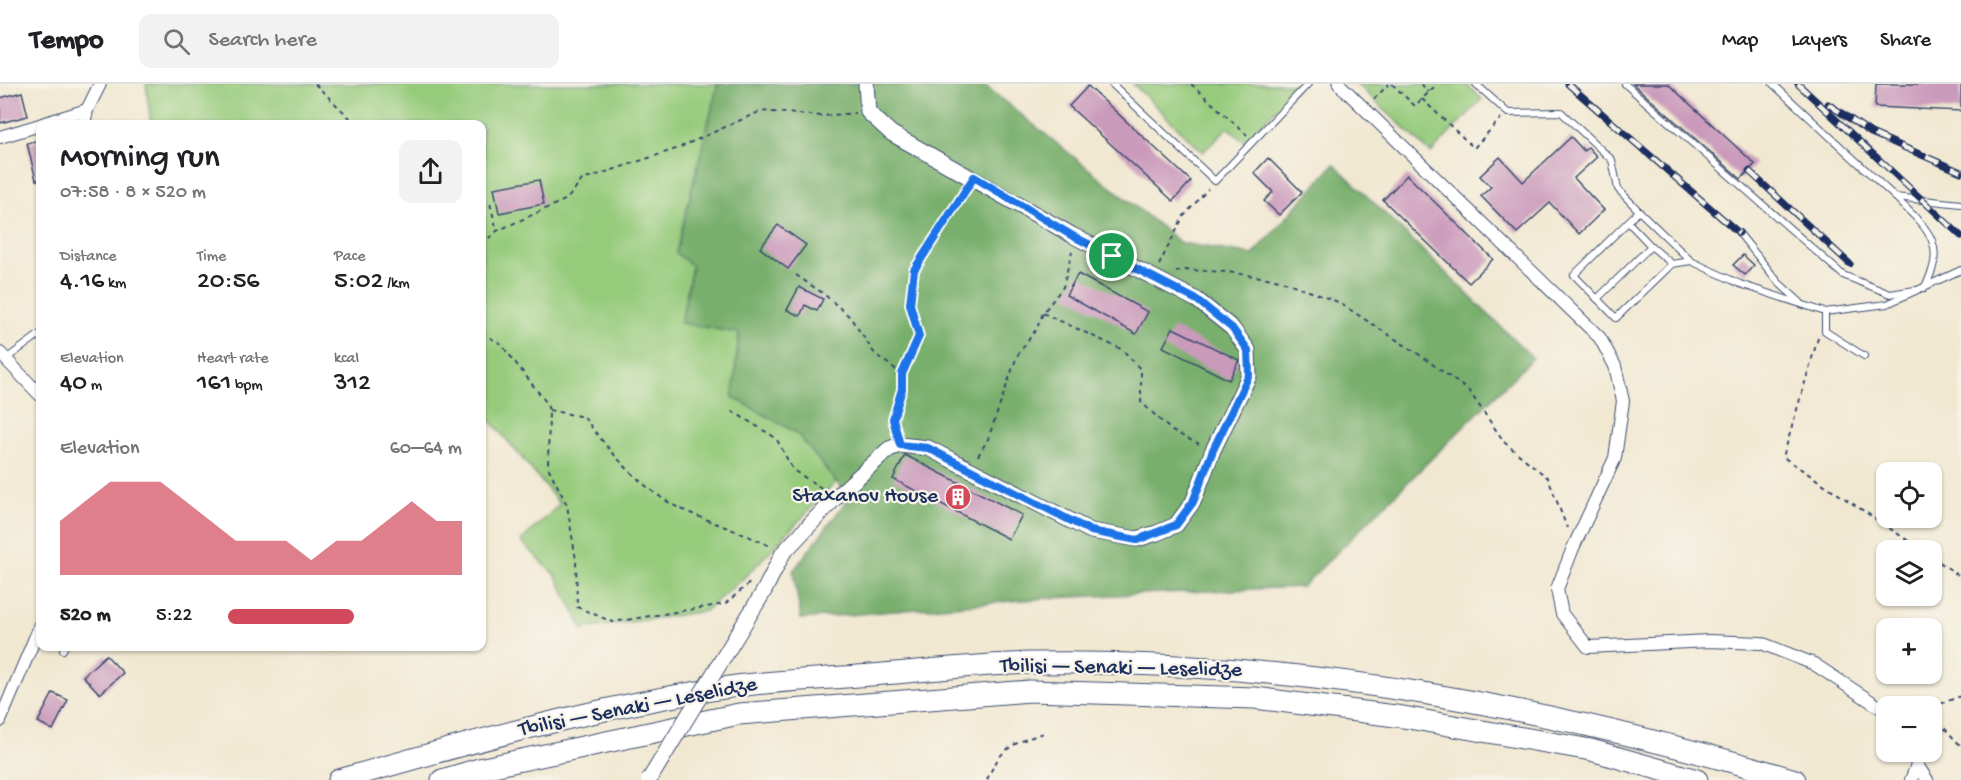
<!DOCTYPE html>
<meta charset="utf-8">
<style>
body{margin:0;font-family:"Gochi Hand",sans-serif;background:#f2f2f2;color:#202124;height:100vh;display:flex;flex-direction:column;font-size:22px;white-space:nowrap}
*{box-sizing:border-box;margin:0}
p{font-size:20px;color:#757577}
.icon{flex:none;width:33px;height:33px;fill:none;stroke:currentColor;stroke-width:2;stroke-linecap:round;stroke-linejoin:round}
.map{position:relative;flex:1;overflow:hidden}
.side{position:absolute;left:36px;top:36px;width:450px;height:531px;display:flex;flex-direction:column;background:#fff;border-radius:12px;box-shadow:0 2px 4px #0004}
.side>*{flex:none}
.tools{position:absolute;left:1876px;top:378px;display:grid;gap:12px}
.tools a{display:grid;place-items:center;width:66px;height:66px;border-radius:12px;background:#fff;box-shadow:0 2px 4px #0004;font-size:30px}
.pin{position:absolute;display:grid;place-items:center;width:51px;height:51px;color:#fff;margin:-26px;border:3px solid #fff;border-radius:50%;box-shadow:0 2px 6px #0007}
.round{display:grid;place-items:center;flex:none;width:63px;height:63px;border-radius:12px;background:#f2f2f2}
.overview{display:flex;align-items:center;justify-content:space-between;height:102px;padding:0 24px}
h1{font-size:33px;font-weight:600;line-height:45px}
.figures{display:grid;grid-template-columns:repeat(3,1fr);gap:9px;height:102px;padding:6px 24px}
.figures div{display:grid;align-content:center}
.figures b{font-size:26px;font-weight:600}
.figures small{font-size:16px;font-weight:400}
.figures p{font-size:16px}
.chart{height:168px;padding:12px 24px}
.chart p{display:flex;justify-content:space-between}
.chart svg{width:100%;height:108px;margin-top:6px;fill:#d1495b;opacity:.7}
ul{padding:0 24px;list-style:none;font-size:20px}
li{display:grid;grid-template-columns:96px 72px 1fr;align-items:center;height:45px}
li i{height:15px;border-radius:8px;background:#d1495b}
header{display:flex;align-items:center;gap:36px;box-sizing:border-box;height:84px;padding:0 30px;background:#fff;border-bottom:2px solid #e0e0e0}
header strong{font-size:28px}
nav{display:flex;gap:33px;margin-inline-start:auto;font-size:21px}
.search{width:420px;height:54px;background:#f2f2f2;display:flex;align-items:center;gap:15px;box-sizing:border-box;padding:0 21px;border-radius:12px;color:#757577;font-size:22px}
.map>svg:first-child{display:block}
.green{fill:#96cb7c;stroke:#587d6d;stroke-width:1.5}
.forest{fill:#78af6c;stroke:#4a6f65;stroke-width:1.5}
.building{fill:#ca9abb}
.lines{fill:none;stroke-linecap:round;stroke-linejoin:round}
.service-casing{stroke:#3b4b6f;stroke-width:8}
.minor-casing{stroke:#3b4b6f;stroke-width:14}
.tertiary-casing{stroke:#3b4b6f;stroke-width:17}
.motorway-casing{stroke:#3b4b6f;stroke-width:23}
.path{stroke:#3b4b6f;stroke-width:2;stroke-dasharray:4.5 4.5;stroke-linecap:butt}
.service{stroke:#fff;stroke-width:6}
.minor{stroke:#fff;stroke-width:12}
.tertiary{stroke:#fff;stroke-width:15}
.motorway{stroke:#fff;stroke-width:21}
.rail-casing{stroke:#1b2f5e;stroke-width:7}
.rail{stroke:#f7f3e8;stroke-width:4.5;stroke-dasharray:14;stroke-linecap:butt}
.tertiary-bridge-casing{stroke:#3b4b6f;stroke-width:17;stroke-linecap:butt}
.tertiary-bridge{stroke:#fff;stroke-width:15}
.route-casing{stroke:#fff;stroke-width:12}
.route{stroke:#1a73e8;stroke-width:8}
.labels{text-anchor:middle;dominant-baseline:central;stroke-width:4.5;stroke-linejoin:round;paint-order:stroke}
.poi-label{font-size:22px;fill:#1b2f5e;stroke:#f7f3e8;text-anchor:end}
.street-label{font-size:22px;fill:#1b2f5e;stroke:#f7f3e8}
</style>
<header>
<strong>Tempo</strong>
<div class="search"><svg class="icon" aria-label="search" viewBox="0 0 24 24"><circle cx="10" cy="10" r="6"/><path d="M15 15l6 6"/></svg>Search here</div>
<nav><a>Map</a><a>Layers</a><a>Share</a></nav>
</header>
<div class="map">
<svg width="1961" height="696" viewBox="0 0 1961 696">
<rect width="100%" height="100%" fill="#f7f3e8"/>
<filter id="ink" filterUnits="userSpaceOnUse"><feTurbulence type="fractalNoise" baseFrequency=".0167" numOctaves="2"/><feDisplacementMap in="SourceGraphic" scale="12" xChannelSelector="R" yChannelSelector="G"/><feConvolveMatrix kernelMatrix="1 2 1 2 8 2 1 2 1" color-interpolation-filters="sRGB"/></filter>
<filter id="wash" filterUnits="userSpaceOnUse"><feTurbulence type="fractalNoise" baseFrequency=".008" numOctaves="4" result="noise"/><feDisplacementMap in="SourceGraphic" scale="24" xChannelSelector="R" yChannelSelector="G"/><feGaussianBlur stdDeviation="1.35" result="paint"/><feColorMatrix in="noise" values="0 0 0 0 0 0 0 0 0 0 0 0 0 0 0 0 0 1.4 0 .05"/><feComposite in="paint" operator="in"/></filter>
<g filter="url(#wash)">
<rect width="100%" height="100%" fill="#f1e8d1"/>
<!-- green -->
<g class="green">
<polygon points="146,0 718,0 676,169 692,181 681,239 739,249 733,313 797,349 836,398 747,491 705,527 583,545 556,492 521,457 560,420 482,326 482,40 151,40"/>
<polygon points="1133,0 1300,0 1244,58 1228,43 1203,68"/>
<polygon points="1357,0 1466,0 1482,15 1431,69"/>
</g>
<!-- forest -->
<polygon class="forest" points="718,0 983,0 1181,159 1253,171 1334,80 1533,274 1302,503 1048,514 801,535 793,487 849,414 797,349 733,313 739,249 681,239 692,182 676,169"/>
<g id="blocks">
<!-- building -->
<g class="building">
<polygon points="1633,0 1668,0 1755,80 1741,95"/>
<polygon points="1876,0 1961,0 1961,27 1875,23"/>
<polygon points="1088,2 1191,97 1173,117 1069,22"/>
<polygon points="22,8 28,32 0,39 0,14"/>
<polygon points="1571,53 1584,67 1588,63 1597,73 1574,94 1604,126 1579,150 1550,119 1517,149 1481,112 1491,103 1480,92 1500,73 1523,98"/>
<polygon points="40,56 40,96 36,96 27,59"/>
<polygon points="1268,74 1302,108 1279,131 1264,117 1273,108 1254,89"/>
<polygon points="1407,91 1493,175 1469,199 1383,116"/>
<polygon points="539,96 544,120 499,129 494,104"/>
<polygon points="778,141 806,161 788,185 760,164"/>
<polygon points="1743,171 1754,181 1745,191 1733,181"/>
<polygon points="1078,190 1148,228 1136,250 1066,211"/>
<polygon points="799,203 823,215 817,227 805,221 800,232 787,226"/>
<polygon points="1173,244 1239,276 1229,296 1163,263"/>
<polygon points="905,371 1022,431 1009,455 893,395"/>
<polygon points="106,571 123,589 100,610 83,592"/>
<polygon points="53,609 68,616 53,646 38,638"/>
</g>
</g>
</g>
<g filter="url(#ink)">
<use href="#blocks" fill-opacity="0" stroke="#3b4b6f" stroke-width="1.5"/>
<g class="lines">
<defs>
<g id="service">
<polyline points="1112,0 1215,97 1308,0"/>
<polyline points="1476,0 1508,29 1561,28 1612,76 1618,105 1639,127 1691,177 1740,200 1825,228 1887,220 1961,186"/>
<polyline points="1625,0 1843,191 1890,210 1915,206"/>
<polyline points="1773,0 1895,113 1961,120"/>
<path d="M1895,113C1925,143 1950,160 1924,204"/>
<polyline points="1639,127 1574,191 1616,234 1672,180"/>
<polyline points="1628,138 1651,162"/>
<polyline points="1739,149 1779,199 1800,218"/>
<polyline points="1597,215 1651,162 1672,180 1691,177"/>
<polyline points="1825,228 1825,247 1864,272"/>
<polyline points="6,275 40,250"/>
<polyline points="63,566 65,562"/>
</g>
<g id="minor">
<polyline points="1339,0 1600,254 1615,282 1623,317 1615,374 1573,464 1557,505 1562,530 1588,563 1709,557 1761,559 1814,580 1887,628"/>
<polyline points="42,40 87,26"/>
<polyline points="84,40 87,26 100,0"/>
<polyline points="0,53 40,41"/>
<polyline points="0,269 40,311"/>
<polyline points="0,637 40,542"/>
<polyline points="1917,681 1927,696"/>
<polyline points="1911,696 1917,681 1914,668"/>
</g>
<polyline id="tertiary" points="764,507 783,469 836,413 889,365 900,361 928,364 1091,447 1137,455 1157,449 1176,441 1193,418 1213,366 1249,292 1248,266 1232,244 1197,216 1072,151 891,49 868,28 866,0"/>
<g id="motorway">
<path d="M339,696C470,658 602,621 737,602C781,596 826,595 870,591C924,587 979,580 1034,579C1292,575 1548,622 1795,696"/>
<polyline points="442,696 479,685 739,630 1030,607 1255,614 1403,633 1591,666 1697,696"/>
</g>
</defs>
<!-- service casing -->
<use href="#service" class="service-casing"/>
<!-- minor casing -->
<use href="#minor" class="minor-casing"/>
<!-- tertiary casing -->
<use href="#tertiary" class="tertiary-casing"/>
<!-- motorway casing -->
<use href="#motorway" class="motorway-casing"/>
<!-- path -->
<g class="path">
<polyline points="315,0 356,40"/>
<polyline points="1191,0 1247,51"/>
<polyline points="1392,0 1415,22 1437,0"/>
<polyline points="1421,0 1429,8"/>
<polyline points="1374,15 1389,0"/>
<polyline points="1422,15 1474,64 1501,34"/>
<polyline points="482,119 490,119 497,147"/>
<polyline points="482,160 497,147 567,115 582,96 676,65 761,27 822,32 855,29"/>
<polyline points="1159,181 1183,133 1208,105"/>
<polyline points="1176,188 1186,186 1228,188 1280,196 1338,218 1420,271 1469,307 1505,359 1548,394 1567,444"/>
<path d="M796,191L824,210L850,233L875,270L902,290C903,310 891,328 896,347"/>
<polyline points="1043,229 1123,266 1141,286 1141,318 1172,347 1199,360"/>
<polyline points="482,249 501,260 546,318 549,326 548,383 567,421 576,476 577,523 613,538 725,520 752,497"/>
<polyline points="1818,254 1783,373 1922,466"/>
<polyline points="902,290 919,252 910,220 914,186 966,106"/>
<path d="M549,326L584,333C608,366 643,407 681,425C710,438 741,448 770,462"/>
<polyline points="732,327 776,354 793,386 823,405"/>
<polyline points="978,372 988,355 1017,272 1037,244 1043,229 1063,203 1072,167"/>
<polyline points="1932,473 1961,493"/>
<polyline points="1932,623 1961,612"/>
<polyline points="1932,631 1961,662"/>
<path d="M987,696C1001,662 1014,659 1047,648"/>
</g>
<!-- service -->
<use href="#service" class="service"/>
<!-- minor -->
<use href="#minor" class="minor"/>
<!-- tertiary -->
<use href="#tertiary" class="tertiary"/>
<!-- motorway -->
<use href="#motorway" class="motorway"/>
<defs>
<g id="rail">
<polyline points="1568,0 1739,149"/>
<polyline points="1798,0 1961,152"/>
<polyline points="1828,20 1871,49 1961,88"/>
<polyline points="1749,87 1850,180"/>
</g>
</defs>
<!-- rail casing -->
<use href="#rail" class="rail-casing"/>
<!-- rail -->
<use href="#rail" class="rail"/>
<defs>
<polyline id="tertiary-bridge" points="649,696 764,507"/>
</defs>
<!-- tertiary-bridge casing -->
<use href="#tertiary-bridge" class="tertiary-bridge-casing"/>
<!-- tertiary-bridge -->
<use href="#tertiary-bridge" class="tertiary-bridge"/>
</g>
</g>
<g class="lines" filter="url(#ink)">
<defs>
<polygon id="route" points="974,93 1071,151 1197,216 1232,244 1248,266 1249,291 1213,366 1193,418 1176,441 1137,456 1091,447 928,364 900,361 893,335 902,305 902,290 919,252 910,220 914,186"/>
</defs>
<!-- route casing -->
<use href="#route" class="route-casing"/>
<!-- route -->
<use href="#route" class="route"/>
</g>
<!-- icons -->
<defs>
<symbol id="building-disc" viewBox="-11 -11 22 22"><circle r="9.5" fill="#d1495b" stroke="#f7f3e8"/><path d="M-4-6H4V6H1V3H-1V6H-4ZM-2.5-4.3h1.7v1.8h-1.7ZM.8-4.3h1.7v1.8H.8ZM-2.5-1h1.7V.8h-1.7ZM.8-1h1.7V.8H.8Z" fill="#fff"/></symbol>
</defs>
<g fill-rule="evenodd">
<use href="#building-disc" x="943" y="398" width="30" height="30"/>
</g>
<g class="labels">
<!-- poi labels -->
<g class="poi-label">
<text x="938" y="413">Staxanov House</text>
</g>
<!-- street labels -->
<g class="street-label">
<text transform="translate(1121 585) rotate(1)">Tbilisi — Senaki — Leselidze</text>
<text transform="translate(638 624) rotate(-11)">Tbilisi — Senaki — Leselidze</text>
</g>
</g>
</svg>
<div class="tools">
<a><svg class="icon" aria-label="locate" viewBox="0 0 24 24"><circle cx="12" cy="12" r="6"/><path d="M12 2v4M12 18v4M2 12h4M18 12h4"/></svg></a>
<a><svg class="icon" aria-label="layers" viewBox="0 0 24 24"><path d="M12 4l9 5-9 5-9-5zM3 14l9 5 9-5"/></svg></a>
<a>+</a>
<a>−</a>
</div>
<div class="pin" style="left:1112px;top:172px;background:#1e9e55"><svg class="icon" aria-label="arrive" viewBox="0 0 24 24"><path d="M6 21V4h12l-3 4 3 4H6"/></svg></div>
<section class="side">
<div class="overview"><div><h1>Morning run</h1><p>07:58 · 8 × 520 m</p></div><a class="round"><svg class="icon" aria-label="share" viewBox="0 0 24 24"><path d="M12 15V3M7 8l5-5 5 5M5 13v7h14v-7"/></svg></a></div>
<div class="figures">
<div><p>Distance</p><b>4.16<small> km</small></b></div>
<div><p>Time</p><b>20:56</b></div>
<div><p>Pace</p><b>5:02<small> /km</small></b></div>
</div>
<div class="figures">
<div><p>Elevation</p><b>40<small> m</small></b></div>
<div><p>Heart rate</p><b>161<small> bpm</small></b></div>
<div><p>kcal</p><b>312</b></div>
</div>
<div class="chart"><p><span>Elevation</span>60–64 m</p>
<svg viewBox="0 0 160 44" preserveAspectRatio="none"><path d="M0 44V22L10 14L20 6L30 6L40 6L50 14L60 22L70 30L80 30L90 30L100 38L110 30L120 30L130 22L140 14L150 22L160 22V44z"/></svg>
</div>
<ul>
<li><b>520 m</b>5:22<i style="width:54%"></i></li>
</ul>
</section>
</div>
